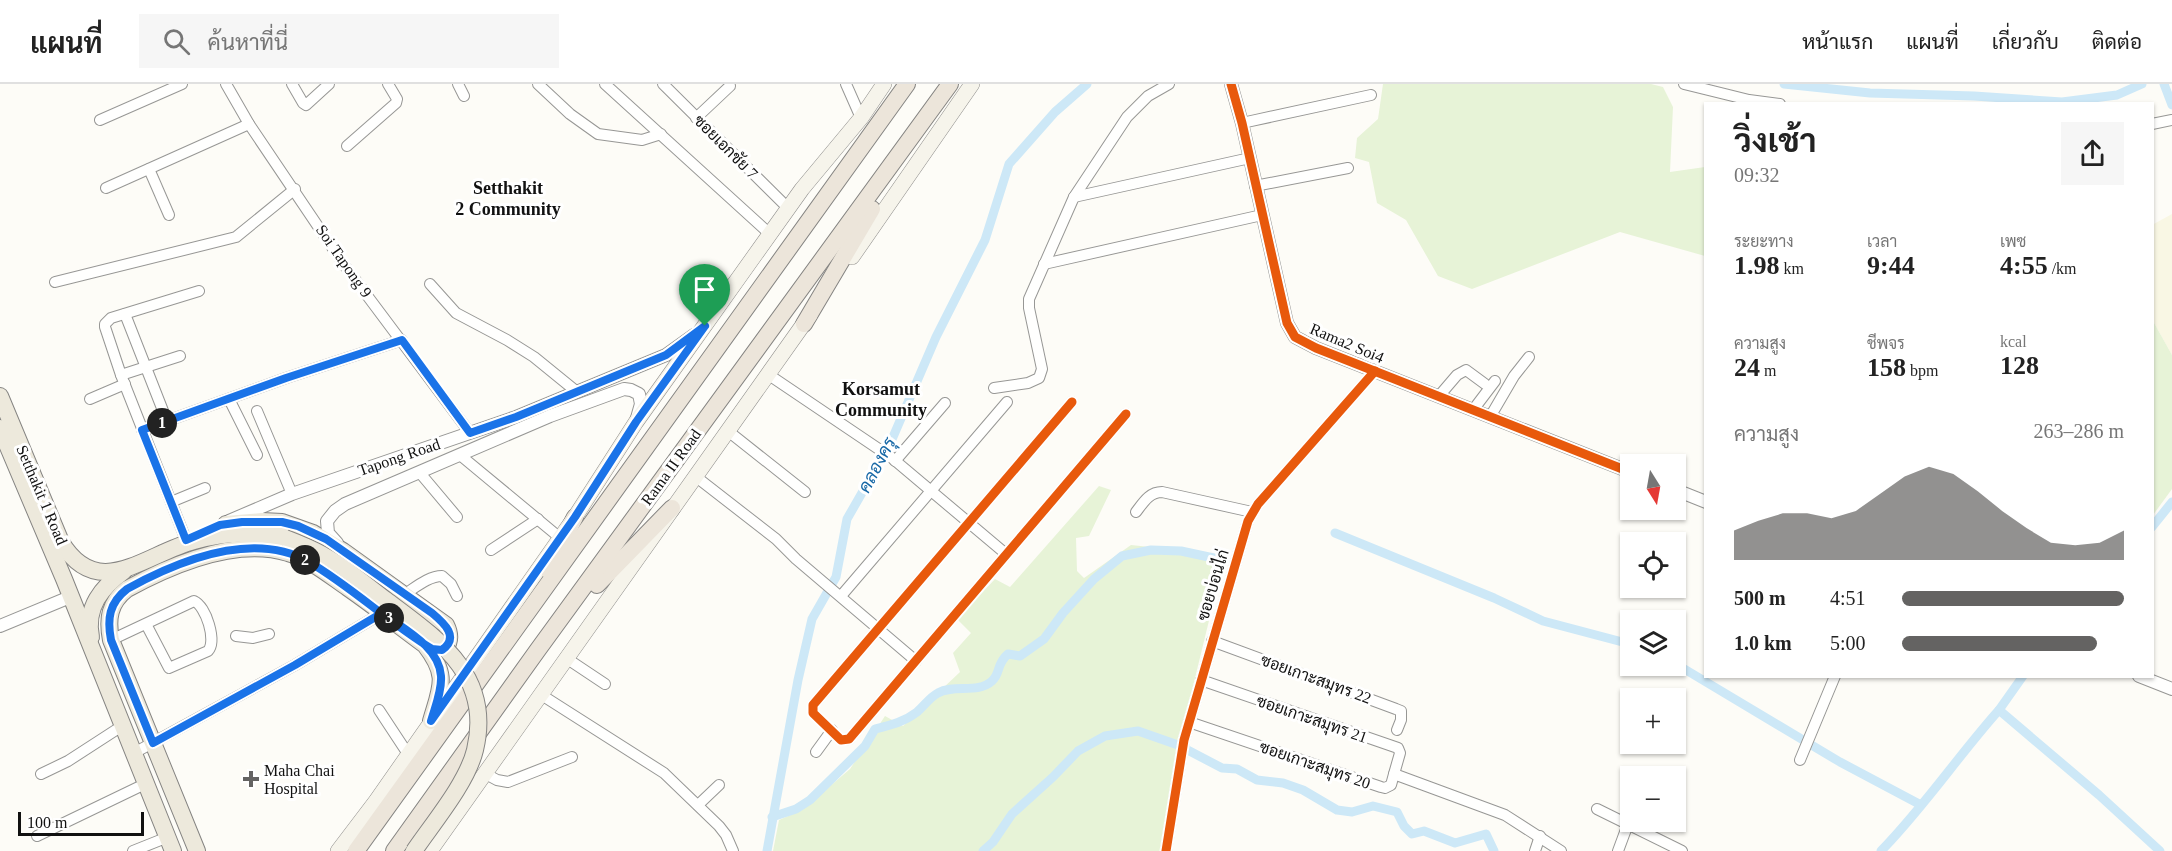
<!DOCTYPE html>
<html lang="th">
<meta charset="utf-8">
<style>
body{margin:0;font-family:"Times New Roman",Sarabun,serif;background:#f6f6f6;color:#222;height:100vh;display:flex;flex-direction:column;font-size:22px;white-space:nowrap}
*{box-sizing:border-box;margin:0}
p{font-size:20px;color:#767676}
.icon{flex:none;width:33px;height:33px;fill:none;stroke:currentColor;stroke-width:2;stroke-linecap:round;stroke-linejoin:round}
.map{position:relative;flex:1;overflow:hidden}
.sheet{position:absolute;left:1704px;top:18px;width:450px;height:576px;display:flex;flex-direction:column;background:#fff;border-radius:0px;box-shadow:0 2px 4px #0004}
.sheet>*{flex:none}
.needle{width:39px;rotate:169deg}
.fabs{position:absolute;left:1620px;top:370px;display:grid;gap:12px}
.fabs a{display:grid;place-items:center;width:66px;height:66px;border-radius:0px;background:#fff;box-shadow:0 2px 4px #0004;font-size:30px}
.scale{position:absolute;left:18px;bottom:15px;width:126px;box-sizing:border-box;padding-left:6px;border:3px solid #111;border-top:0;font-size:16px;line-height:21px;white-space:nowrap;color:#111;-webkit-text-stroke:4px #fff;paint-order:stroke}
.pin{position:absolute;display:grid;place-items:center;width:51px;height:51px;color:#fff;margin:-62px -26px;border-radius:50% 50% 50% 0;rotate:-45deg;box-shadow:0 0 6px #0007}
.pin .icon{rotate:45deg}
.km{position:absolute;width:30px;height:30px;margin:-15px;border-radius:50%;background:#222;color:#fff;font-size:16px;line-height:30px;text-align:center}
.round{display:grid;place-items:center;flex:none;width:63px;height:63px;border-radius:0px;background:#f6f6f6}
.summary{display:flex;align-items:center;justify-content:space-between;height:102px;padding:0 30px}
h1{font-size:33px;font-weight:700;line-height:45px}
.stats{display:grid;grid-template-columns:repeat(3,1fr);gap:9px;height:102px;padding:6px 30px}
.stats div{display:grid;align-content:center}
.stats b{font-size:26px;font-weight:700}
.stats small{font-size:16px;font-weight:400}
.stats p{font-size:16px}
.chart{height:168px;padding:12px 30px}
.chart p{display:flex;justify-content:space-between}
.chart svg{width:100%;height:108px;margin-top:6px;fill:#646362;opacity:.7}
ul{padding:0 30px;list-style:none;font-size:20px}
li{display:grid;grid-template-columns:96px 72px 1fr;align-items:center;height:45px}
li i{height:15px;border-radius:8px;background:#646362}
header{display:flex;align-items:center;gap:36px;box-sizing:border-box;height:84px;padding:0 30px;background:#fff;border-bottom:2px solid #e0e0e0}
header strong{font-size:28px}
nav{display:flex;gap:33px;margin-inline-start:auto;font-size:21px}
.search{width:420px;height:54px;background:#f6f6f6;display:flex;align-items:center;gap:15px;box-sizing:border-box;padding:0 21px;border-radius:0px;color:#767676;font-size:22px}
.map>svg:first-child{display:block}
.farmland{fill:#f9f7e4}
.green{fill:#e7f3d7}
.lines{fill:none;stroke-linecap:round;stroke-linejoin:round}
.canal{stroke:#cde8f7;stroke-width:9}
.minor-casing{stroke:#979795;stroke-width:12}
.tertiary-casing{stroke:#979795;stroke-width:14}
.secondary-casing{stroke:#8e8d8b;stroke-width:16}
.primary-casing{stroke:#858482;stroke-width:18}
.trunk-casing{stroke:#858482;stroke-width:18}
.minor{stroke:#fffffe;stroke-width:10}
.tertiary{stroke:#fffffe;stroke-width:12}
.secondary{stroke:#f6f4eb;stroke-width:15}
.primary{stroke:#ede9dc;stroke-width:16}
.trunk{stroke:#ece5da;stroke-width:16}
.primary-bridge-casing{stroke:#858482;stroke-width:18;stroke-linecap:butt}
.primary-bridge{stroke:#ede9dc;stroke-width:16}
.cycleway-casing{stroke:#fff;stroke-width:13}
.cycleway{stroke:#e8590c;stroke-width:9}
.route-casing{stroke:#fff;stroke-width:12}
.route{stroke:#1a73e8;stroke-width:8}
.poi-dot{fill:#646362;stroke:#fff;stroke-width:2}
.labels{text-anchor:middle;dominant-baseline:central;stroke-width:6;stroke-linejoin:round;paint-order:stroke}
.street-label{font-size:16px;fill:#111;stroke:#fff}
.poi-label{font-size:16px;fill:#111;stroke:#fff;text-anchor:start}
.neighbourhood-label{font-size:18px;font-weight:bold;fill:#111;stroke:#fff}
.water-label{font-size:18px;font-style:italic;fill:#1768a6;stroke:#fff}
</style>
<header>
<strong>แผนที่</strong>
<div class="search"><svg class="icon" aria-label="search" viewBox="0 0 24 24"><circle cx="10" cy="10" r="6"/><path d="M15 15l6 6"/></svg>ค้นหาที่นี่</div>
<nav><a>หน้าแรก</a><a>แผนที่</a><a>เกี่ยวกับ</a><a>ติดต่อ</a></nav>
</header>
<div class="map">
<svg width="2172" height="767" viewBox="0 0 2172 767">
<rect width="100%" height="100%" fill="#fdfcf7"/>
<!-- farmland -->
<polygon class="farmland" points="2172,130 2172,271 2153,237 2152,141"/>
<!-- green -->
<g class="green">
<polygon points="1383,0 1651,0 1663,3 1673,23 1670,88 1705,83 1705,172 1620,148 1472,205 1438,192 1406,136 1377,119 1369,78 1355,74 1357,54 1378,35"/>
<polygon points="2153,237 2172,271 2172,405 2153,431"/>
<polygon points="1099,402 1111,406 1089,452 1076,454 1077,487 1084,494 1131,461 1225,471 1176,672 1161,767 773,767 779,736 802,726 850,685 885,632 903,642 960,588 953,569 971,549 957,535 995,495 1010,503"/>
</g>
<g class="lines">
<!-- canal -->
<g class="canal">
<polyline points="1784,0 1870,9 1974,12 2062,18 2117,11 2142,0"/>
<polyline points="2164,0 2172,21"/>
<polyline points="2152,443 2172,418"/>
<polyline points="1335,449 1494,514 1543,537 1630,560"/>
<polyline points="1676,580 1840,678 1921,721"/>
<polyline points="2023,592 1999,626 2099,711 2160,767"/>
<path d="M772,733L796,725L810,716L865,662L875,645C891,641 904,638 917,628C924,622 930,613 938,609C954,600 978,610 992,597C1001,589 996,580 1008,570L1020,572L1044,555L1063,529L1094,495L1122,472L1151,466L1181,467L1223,476"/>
<polyline points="767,767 798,596 812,535 836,493 847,435 890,360 936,253 985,156 1009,80 1055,28 1087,0"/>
<polyline points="983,767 993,758 1012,730 1053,693 1078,667 1105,652 1138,647 1178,661 1222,684 1237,685 1257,696 1283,699 1303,706 1337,726 1352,728 1373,722 1397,728 1404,742 1412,750 1424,747 1455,759 1486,750 1494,767"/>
<path d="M1881,767C1924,723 1958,672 1999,626"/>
</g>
<defs>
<g id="minor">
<polyline points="226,0 249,40 342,178 470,349"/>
<polyline points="292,0 303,19 306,21 329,0"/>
<polyline points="458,0 464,12"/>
<polyline points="538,0 570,30 598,50 642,56 661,50"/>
<polyline points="605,0 771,151"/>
<polyline points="663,0 789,125"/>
<polyline points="846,0 861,34"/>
<polyline points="1684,0 1749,16 1780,20"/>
<polyline points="696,34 730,2"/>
<polyline points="100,36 182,0"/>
<polyline points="1242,39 1371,11"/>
<polyline points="2152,40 2172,36"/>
<polyline points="347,62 396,19 397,15 388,0"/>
<polyline points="149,85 169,131"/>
<polyline points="1255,102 1348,84"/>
<polyline points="106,104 249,40"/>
<polyline points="1074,113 1250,74"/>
<polyline points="1044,180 1262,131"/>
<polyline points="55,198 236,153 295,105"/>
<polyline points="430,200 456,229 507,256 534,273 577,308"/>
<polyline points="125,230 167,337"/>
<polyline points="121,291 180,272"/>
<polyline points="769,291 892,374 1006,470"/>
<polyline points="994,304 1028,299 1039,294 1042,285 1029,224 1029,215 1074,113 1127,33 1148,12 1169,0"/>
<polyline points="1439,312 1457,291 1466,286 1485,300"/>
<polyline points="90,315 125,300"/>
<polyline points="229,315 257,371"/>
<polyline points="1072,318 813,621 813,629 841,656 849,655 1126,330"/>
<polyline points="1473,326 1495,297"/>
<polyline points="257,327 292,410"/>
<polyline points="1490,333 1514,292 1529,273"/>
<polyline points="142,346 286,294 402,256"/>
<polyline points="728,347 805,408"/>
<polyline points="460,371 559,453"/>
<polyline points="895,377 945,319"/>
<polyline points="420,389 457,433"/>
<polyline points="695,392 776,455 796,475 916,577"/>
<polyline points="171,418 205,404"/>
<path d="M1136,428C1143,419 1149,408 1162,408L1252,428"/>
<polyline points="186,456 121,291 105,243 105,240 111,234 199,207"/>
<polyline points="491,466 538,435"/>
<path d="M405,510C416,503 429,492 442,492L451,500L457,512"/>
<polyline points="841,512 1007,318"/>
<polyline points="236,552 253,554 269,550"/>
<path d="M111,556L194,517C206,522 217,557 208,567L169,584L146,540"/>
<polyline points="1212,557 1396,625 1401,627 1401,636 1397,646"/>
<polyline points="566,574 605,600"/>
<polyline points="1201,596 1398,664 1400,669 1394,690"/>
<polyline points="540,610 664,689 719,742 726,751 733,767"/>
<polyline points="379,626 408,670"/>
<polyline points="1189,638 1381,703 1385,704 1391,701 1394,690 1505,731 1561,767"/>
<polyline points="816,668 832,646"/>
<polyline points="134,669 295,581 382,529"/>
<polyline points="1800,676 1835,592"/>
<polyline points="484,689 497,696 508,698 572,673"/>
<polyline points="41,690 68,677 122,642"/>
<polyline points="698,721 719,701"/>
<polyline points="1597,725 1682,767"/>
<polyline points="37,752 147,699"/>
<polyline points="133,767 168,753"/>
<polyline points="1166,767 1184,656 1248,437 1258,420 1375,287"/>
<polyline points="1535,767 1540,752"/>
<polyline points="1618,767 1628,740"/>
</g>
<g id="tertiary">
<polyline points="1231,0 1242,39 1287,239 1295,253 1316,264 1630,388"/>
<polyline points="1676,406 1706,418"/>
<polyline points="229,437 292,410 516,333 666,271 694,251"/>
<polyline points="337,459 328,449 327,437 335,427 345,420 550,332 624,305 631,306 639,310 641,320 637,334"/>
<polyline points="0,542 70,513"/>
<polyline points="2139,592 2172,605"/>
</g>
<g id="secondary">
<polyline points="852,173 972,0"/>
<polyline points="338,767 376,717 575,433 636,338 802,105 861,34 884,0"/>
<polyline points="430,767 810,231"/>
</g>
<g id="primary">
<path d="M0,312L61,458C98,519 145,470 194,457C228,448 251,448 285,454"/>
<polyline points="0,344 64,495 173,767"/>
<path d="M226,440L262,437L282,438L313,449L343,467L446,541C452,553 450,568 434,566"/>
<path d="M91,553C85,523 102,503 124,487"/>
<path d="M197,767L111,556C107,535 109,519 127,505C173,480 236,453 288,469C310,475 329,491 348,504C374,522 399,542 425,561C449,592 441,602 431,637"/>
</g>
<g id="trunk">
<polyline points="804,240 872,125"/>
<polyline points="548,486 575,433"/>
<polyline points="597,501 672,424"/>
<polyline points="356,767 907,0"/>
<polyline points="394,767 537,567 950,0"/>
</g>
</defs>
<!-- minor casing -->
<use href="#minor" class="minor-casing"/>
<!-- tertiary casing -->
<use href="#tertiary" class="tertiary-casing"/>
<!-- secondary casing -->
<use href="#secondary" class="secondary-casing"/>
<!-- primary casing -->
<use href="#primary" class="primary-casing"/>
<!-- trunk casing -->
<use href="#trunk" class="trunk-casing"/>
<!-- minor -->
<use href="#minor" class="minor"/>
<!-- tertiary -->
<use href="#tertiary" class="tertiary"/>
<!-- secondary -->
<use href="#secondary" class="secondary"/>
<!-- primary -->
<use href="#primary" class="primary"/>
<!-- trunk -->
<use href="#trunk" class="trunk"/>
<defs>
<path id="primary-bridge" d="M285,454C298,459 311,464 323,471C345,483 366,501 386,516C438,555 493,591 475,666C467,699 433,739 414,767"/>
</defs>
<!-- primary-bridge casing -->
<use href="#primary-bridge" class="primary-bridge-casing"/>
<!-- primary-bridge -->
<use href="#primary-bridge" class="primary-bridge"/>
<defs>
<g id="cycleway">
<polyline points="1231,0 1242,39 1287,239 1295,253 1316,264 1630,388"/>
<polyline points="1072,318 813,621 813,629 841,656 849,655 1126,330"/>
<polyline points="1166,767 1184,656 1248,437 1258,420 1375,287"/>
</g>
</defs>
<!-- cycleway casing -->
<use href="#cycleway" class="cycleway-casing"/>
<!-- cycleway -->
<use href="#cycleway" class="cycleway"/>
</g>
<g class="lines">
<defs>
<path id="route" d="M705,242L666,271L516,333L470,349L402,256L286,294L142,346L186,456L220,441L242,438H282L298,442L326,455L432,529C444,539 460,553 442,566L432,565C389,539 352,503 309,478C253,446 178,477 127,505C109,519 107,535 111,556L153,659L295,581L382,529C403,545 439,562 441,592C442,607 435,623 431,637L575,433L636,338L705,242"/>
</defs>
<!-- route casing -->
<use href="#route" class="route-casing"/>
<!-- route -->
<use href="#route" class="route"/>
</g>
<!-- markers -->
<path class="poi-dot" d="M248 686h6v6h6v6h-6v6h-6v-6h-6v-6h6z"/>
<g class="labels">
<!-- street labels -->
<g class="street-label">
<text transform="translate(726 63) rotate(45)">ซอยเอกชัย 7</text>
<text transform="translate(344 177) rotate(55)">Soi Tapong 9</text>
<text transform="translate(1347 259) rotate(23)">Rama2 Soi4</text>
<text transform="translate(399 373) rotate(-19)">Tapong Road</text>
<text transform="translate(671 383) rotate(-54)">Rama II Road</text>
<text transform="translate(42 411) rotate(67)">Setthakit 1 Road</text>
<text transform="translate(1213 501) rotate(-73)">ซอยบ่อนไก่</text>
<text transform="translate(1316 595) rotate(20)">ซอยเกาะสมุทร 22</text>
<text transform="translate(1312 635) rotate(19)">ซอยเกาะสมุทร 21</text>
<text transform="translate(1315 681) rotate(19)">ซอยเกาะสมุทร 20</text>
</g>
<!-- poi labels -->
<g class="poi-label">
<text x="264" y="686">Maha Chai<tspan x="264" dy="18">Hospital</tspan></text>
</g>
<!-- neighbourhood labels -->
<g class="neighbourhood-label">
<text x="508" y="104">Setthakit<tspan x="508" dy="21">2 Community</tspan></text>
<text x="881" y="305">Korsamut<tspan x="881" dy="21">Community</tspan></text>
</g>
<!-- water labels -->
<g class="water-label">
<text transform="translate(877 381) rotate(-62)">คลองครุ</text>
</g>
</g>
</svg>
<div class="fabs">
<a><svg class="needle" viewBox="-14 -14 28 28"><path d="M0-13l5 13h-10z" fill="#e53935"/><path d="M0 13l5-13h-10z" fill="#767676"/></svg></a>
<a><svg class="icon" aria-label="locate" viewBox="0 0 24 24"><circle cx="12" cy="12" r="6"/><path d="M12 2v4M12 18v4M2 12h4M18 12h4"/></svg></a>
<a><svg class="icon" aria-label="layers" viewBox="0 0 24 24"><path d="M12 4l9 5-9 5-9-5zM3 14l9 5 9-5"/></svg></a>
<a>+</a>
<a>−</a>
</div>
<div class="scale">100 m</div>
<div class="pin" style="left:705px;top:242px;background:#1e9e55"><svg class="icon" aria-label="arrive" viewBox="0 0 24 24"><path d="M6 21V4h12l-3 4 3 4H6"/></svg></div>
<b class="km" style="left:162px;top:339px">1</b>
<b class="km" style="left:305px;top:476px">2</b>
<b class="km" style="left:389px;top:534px">3</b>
<section class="sheet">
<div class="summary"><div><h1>วิ่งเช้า</h1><p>09:32</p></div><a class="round"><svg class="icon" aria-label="share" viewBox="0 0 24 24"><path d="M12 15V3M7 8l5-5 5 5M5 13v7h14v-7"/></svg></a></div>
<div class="stats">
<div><p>ระยะทาง</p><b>1.98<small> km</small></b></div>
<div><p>เวลา</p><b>9:44</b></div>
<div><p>เพซ</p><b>4:55<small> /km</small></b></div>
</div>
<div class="stats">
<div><p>ความสูง</p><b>24<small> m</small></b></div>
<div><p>ชีพจร</p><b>158<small> bpm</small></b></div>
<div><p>kcal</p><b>128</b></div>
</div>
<div class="chart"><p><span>ความสูง</span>263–286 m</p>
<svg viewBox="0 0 160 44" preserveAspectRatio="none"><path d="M0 44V32L10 28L20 25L30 25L40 27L50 24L60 17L70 10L80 6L90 9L100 16L110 24L120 31L130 37L140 38L150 37L160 32V44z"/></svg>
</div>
<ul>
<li><b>500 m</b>4:51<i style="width:100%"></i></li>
<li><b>1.0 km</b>5:00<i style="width:88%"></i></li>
</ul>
</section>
</div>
